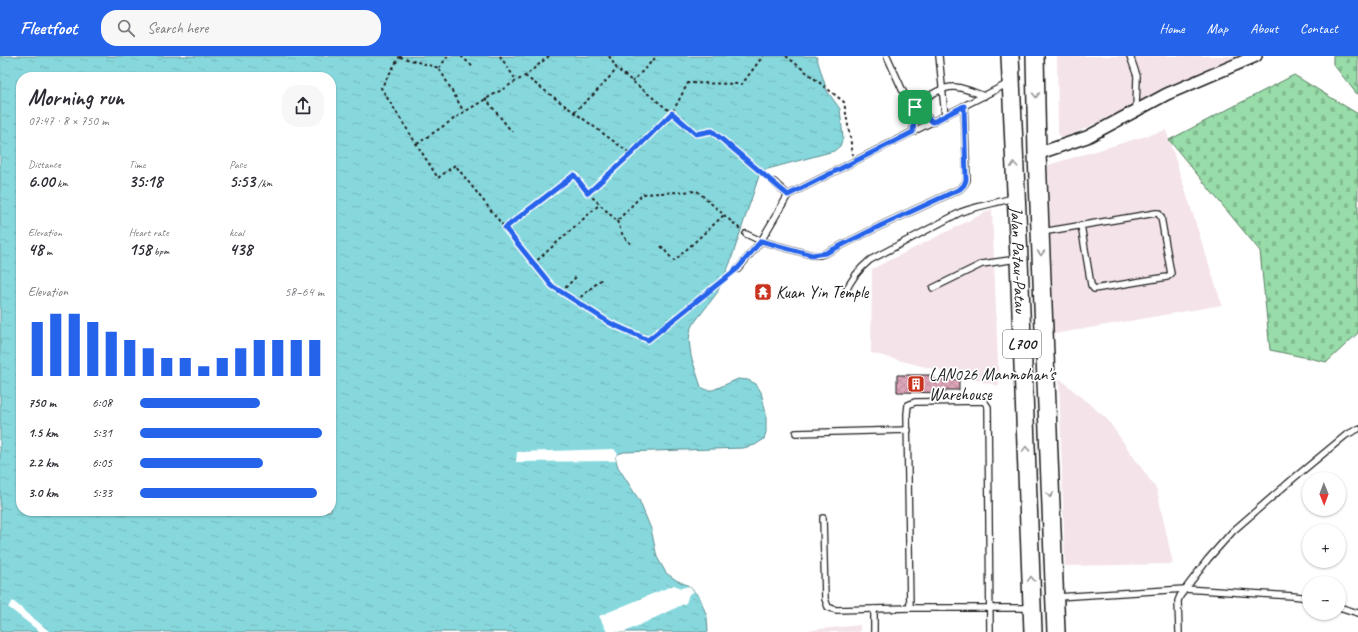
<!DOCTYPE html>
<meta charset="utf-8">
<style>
body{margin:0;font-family:Caveat,sans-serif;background:#f7f7f7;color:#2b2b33;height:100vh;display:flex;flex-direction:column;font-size:15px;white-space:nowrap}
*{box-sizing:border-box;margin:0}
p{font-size:13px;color:#7c7c81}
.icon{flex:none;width:22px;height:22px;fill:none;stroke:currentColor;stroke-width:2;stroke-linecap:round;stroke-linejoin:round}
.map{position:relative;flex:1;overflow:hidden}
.side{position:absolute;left:16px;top:16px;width:320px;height:444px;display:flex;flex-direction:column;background:#fff;border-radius:16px;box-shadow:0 1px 3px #0004}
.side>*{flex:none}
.needle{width:26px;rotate:179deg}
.fabs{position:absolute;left:1302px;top:416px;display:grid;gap:8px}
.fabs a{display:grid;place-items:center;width:44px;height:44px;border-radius:50%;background:#fff;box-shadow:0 1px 3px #0004;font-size:20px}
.pin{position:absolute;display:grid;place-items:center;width:34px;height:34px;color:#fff;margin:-17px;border-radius:8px;box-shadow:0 2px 6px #0006}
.round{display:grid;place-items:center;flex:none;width:42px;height:42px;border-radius:16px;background:#f7f7f7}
.overview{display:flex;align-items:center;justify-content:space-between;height:68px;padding:0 12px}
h1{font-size:22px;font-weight:700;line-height:30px}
.metrics{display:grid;grid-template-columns:repeat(3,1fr);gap:6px;height:68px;padding:4px 12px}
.metrics div{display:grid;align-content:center}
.metrics b{font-size:17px;font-weight:700}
.metrics small{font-size:11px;font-weight:400}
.metrics p{font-size:11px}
.chart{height:112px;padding:8px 12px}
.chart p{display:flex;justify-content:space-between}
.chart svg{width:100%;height:72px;margin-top:4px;stroke:#2563eb;stroke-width:6}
ul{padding:0 12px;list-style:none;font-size:13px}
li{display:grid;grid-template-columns:64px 48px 1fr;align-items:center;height:30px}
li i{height:10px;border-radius:5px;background:#2563eb}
header{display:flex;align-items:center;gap:24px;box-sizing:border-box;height:56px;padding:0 20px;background:#2563eb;color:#fff}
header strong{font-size:19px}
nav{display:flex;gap:22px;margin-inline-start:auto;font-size:14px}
.search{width:280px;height:36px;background:#f7f7f7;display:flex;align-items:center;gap:10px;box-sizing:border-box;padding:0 14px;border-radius:16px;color:#7c7c81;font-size:15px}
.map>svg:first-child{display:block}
.built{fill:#f4e4ea}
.cemetery{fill:url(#cemetery-stones);stroke:#5a7c62}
.water{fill:url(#water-ripples);stroke:#5c8d90;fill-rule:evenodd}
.pier{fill:#fff}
.building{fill:url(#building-cross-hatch);stroke:#1c1c1c}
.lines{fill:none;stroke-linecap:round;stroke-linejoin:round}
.service-casing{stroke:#1c1c1c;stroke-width:8}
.minor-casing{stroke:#1c1c1c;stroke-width:14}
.primary-casing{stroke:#1c1c1c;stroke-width:20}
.path{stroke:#1c1c1c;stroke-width:2;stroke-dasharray:3 3;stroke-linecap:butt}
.service{stroke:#fff;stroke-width:5.5}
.minor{stroke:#fff;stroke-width:11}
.primary{stroke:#fff;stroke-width:17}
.oneway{stroke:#999}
.route-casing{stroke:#fff;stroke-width:8}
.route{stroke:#2563eb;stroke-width:5}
.labels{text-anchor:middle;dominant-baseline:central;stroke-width:3.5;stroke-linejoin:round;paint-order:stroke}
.shield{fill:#fff;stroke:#606060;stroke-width:1}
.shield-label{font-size:16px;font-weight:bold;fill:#1c1c1c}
.street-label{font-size:17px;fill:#1c1c1c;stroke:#fff}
.poi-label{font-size:17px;fill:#1c1c1c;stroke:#fff;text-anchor:start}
</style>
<header>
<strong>Fleetfoot</strong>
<div class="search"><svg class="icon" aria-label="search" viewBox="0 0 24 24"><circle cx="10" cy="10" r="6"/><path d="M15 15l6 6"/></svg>Search here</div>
<nav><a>Home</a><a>Map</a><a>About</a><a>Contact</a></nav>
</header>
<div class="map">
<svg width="1358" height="576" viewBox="0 0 1358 576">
<defs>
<pattern id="cemetery-stones" width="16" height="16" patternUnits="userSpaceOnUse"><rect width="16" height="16" fill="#98dda9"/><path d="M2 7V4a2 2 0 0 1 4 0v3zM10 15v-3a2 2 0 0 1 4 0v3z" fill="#82bd91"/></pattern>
<pattern id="water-ripples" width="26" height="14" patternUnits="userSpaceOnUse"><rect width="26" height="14" fill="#87d8dd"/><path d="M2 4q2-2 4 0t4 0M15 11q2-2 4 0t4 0" fill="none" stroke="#74b9bd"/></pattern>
<pattern id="building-cross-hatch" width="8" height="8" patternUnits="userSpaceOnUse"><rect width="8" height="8" fill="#dca5b9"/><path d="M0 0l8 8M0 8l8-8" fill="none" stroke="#bc8d9e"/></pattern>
</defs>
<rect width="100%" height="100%" fill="#fff"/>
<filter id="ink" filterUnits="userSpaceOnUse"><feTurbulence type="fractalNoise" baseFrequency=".025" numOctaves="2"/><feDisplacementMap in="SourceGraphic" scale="8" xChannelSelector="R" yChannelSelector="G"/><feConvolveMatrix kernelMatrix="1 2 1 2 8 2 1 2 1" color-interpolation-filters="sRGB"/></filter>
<g filter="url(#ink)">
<!-- built -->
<g class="built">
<polygon points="1057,0 1237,0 1069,80 1061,82 1058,77"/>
<polygon points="1166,74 1222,249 1054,278 1048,109"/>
<polygon points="992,153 999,330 871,297 872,213"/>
<polygon points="1059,322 1107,363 1157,434 1173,508 1065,510"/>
<polygon points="860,569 860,576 792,576"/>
</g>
<!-- cemetery -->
<g class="cemetery">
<polygon points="1333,0 1358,0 1358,38 1356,37 1333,8"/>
<polygon points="1294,19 1358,58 1358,277 1327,306 1270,294 1260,195 1169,84"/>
</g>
<!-- water -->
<path class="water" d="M0,0H816L827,35L840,53L843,82L840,90L834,95L764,114L759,120L730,207L717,237L691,271L689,284L691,300L701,331L707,334H713L738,323L748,324L756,328L761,336L766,358V376L764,383L755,389L743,392L624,396L618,398L615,401L618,411L639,444L651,473L657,501L666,517L676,524L689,530L700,542L707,561L708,576H0ZM21,21H331V455H21Z"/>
<!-- pier -->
<g class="pier">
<polygon points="614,393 618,398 615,401 616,405 516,406 517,396"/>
<polygon points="674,529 681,532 689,530 694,536 689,538 686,547 625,576 607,576 599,560"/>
<polygon points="13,545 50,576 40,576 8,551"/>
</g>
<!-- building -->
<polygon class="building" points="897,319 934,319 934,324 959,323 959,334 945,334 945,337 897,336"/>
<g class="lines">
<defs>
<g id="service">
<polyline points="887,0 906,42 933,66"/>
<polyline points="939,0 945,60"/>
<polyline points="1130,0 1137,20 1136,54"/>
<path d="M913,76L915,51C925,42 940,31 954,31C962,31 976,37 984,40"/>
<polyline points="774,126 788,139 761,185 812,199 820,199 826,197 882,169 960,133 964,129 967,124 964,50"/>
<polyline points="788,139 1009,27"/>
<polyline points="1042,176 1156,157 1158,157 1161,161 1171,218 1167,221 1094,233 1091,229 1081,169"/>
<polyline points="738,213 761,185 746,178"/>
<polyline points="933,232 982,208 1017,203"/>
<path d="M845,237C851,223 858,214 870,204L961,156C978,150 996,147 1013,142"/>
<polyline points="796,377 908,374"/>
<polyline points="823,462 825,543 828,551 836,554 910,552 1030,552"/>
<polyline points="1057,541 1185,533 1293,540 1309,542"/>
<polyline points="1339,551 1358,557"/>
<polyline points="910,552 907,358 908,349 915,346 984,345 988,351 990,576"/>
<polyline points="874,553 874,576"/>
<polyline points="1179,576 1178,545 1180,540 1208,503 1233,475 1294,422 1346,379 1358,373"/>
</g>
<polyline id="minor" points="1037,98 1087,81 1167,38 1256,0"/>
<g id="primary">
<path id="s1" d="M1010,0L1019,203L1033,576"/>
<polyline points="1035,0 1037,98 1056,576"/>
</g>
</defs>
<!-- service casing -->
<use href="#service" class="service-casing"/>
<!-- minor casing -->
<use href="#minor" class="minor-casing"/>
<!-- primary casing -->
<use href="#primary" class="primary-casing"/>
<!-- path -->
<g class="path">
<polyline points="400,0 381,32 438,122 455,109 551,230 610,267 648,284 731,218"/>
<polyline points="461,0 474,12"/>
<polyline points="500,0 516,24"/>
<polyline points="609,0 617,13 672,57 696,78 712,75 768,122"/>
<polyline points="786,0 844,46 853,99"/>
<polyline points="400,1 439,12 464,56"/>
<polyline points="439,12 448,0"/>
<polyline points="525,20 631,98"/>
<polyline points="632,26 657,0"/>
<polyline points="485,42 512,76"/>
<polyline points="574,56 594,38 617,13"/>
<polyline points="417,88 464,56 525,20 549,0"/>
<polyline points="588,137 617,165 643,138 697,135 740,173"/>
<polyline points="617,165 623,180 632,189"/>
<polyline points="505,172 574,119 588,137 631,98 672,57 688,27 742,28 763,0"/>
<polyline points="661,190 674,205 724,159"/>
<polyline points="533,208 600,148"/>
<polyline points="561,236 577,220"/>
<polyline points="576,245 603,222"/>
</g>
<!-- service -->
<use href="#service" class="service"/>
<!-- minor -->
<use href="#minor" class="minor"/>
<!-- primary -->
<use href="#primary" class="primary"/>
</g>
<!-- one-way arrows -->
<defs><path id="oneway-chevron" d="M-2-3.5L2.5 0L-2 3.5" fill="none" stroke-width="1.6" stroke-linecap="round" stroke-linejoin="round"/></defs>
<g class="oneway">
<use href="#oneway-chevron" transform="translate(1036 39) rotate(89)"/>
<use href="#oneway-chevron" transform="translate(1014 109) rotate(-93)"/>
<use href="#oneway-chevron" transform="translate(1041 197) rotate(88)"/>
<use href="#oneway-chevron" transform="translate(1026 393) rotate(-92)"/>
<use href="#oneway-chevron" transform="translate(1050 439) rotate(88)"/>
<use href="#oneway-chevron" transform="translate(1031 523) rotate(-92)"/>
</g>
</g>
<g class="lines" filter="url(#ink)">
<defs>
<polygon id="route" points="964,50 966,124 964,129 960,133 882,169 826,197 812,199 761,185 738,212 648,284 610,267 552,230 505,172 574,119 588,137 631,98 672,57 696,78 712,75 788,139 913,76 915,51 933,66"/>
</defs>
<!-- route casing -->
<use href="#route" class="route-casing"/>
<!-- route -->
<use href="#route" class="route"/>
</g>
<!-- icons -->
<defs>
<symbol id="temple-square" viewBox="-11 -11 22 22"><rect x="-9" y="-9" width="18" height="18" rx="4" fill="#c8321e" stroke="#fff"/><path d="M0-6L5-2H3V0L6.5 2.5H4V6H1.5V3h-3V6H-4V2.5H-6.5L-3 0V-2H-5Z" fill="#fff"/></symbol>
<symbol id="building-square" viewBox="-11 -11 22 22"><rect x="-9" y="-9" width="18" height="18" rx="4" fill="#c8321e" stroke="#fff"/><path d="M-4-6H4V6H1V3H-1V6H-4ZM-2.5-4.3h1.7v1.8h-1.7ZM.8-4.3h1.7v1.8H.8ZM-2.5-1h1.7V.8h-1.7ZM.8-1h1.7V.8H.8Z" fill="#fff"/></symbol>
</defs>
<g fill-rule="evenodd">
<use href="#temple-square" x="753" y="226" width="20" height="20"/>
<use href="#building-square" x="906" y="318" width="20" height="20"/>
</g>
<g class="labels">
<!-- shield labels -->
<rect class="shield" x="1003" y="274" width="38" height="28" rx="3"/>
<g class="shield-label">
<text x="1022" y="288">L700</text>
</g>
<!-- street labels -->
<g class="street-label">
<text stroke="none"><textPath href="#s1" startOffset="204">Jalan Patau-Patau</textPath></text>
</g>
<!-- poi labels -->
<g class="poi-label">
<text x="776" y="236">Kuan Yin Temple</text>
<text x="929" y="318">LAN026 Manmohan's<tspan x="929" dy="20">Warehouse</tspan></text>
</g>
</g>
</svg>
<div class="fabs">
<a><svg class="needle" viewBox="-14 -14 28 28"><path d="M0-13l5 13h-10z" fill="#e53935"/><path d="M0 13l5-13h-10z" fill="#7c7c81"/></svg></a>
<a>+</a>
<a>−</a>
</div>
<div class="pin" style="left:915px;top:51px;background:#1e9e55"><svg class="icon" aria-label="arrive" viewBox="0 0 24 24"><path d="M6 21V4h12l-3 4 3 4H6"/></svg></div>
<section class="side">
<div class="overview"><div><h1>Morning run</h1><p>07:47 · 8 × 750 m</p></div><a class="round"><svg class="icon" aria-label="share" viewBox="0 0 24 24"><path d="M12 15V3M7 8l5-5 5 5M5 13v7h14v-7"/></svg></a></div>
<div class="metrics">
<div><p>Distance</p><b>6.00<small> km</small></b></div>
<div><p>Time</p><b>35:18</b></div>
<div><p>Pace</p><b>5:53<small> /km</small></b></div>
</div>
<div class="metrics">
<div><p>Elevation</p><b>48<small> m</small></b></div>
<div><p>Heart rate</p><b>158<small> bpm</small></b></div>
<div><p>kcal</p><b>438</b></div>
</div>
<div class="chart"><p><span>Elevation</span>58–64 m</p>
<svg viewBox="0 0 160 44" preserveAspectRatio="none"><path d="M5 44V11M15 44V6M25 44V6M35 44V11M45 44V17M55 44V22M65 44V27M75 44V33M85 44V33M95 44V38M105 44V33M115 44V27M125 44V22M135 44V22M145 44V22M155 44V22"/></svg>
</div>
<ul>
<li><b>750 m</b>6:08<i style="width:65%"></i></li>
<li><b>1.5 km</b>5:31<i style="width:99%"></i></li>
<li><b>2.2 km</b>6:05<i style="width:67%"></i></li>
<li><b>3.0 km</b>5:33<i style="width:96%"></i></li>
</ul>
</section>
</div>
